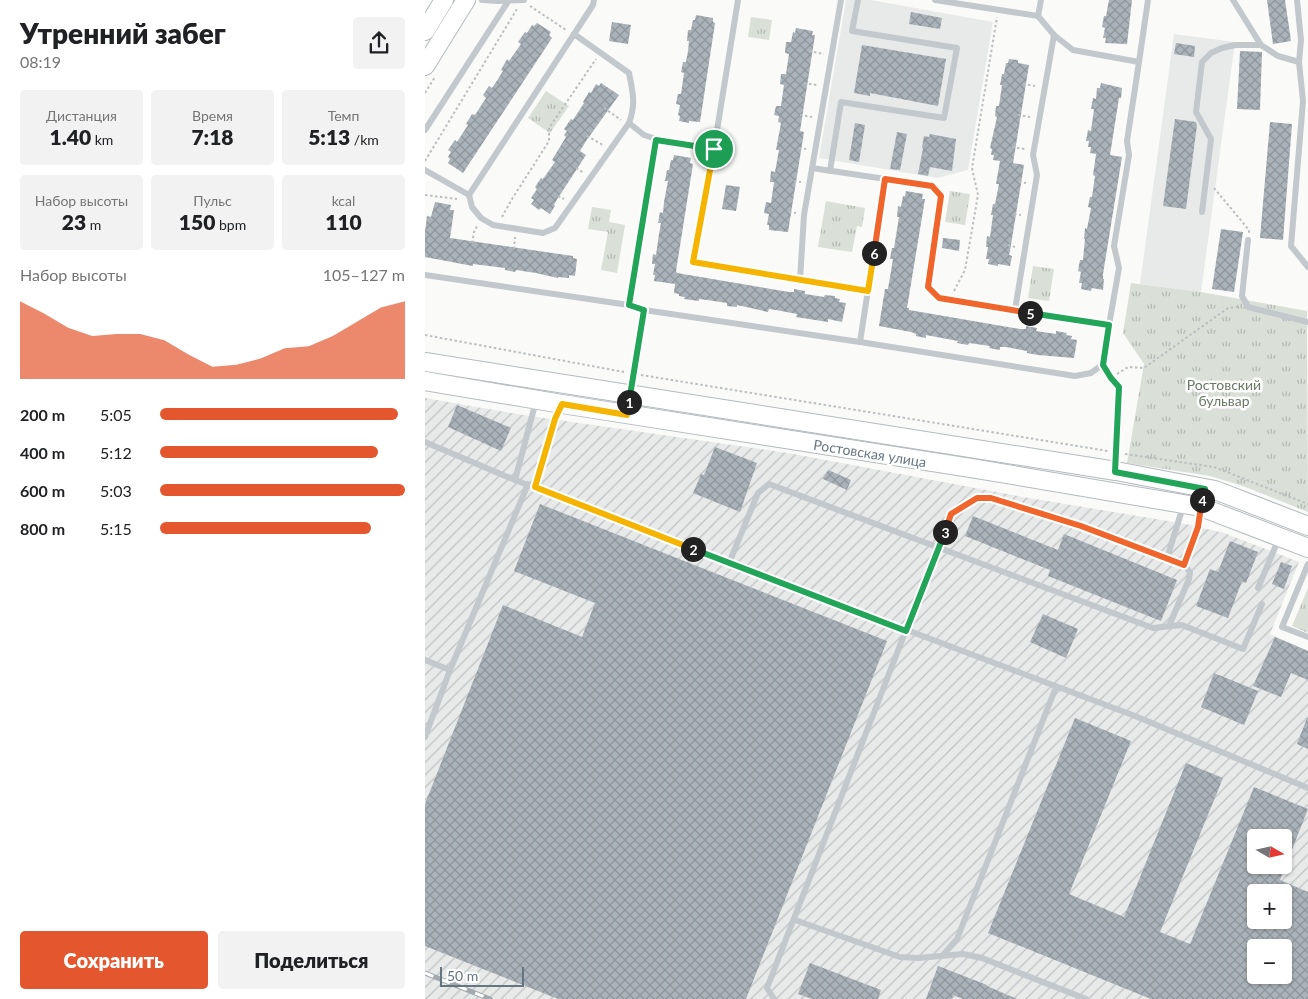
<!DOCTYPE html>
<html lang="ru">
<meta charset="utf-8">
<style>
body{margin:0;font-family:Lato,sans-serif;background:#f2f2f2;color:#202124;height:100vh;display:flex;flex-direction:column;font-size:19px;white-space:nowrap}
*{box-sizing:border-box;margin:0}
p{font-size:16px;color:#757577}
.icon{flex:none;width:28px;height:28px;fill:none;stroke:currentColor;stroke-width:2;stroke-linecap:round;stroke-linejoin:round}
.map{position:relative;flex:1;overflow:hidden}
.details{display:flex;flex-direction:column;background:#fff;width:425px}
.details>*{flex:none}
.needle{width:32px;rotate:99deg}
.buttons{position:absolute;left:822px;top:829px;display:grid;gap:10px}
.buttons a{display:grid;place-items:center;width:45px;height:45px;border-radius:5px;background:#fff;box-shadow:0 1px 4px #0004;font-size:25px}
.scale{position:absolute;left:15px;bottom:12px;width:84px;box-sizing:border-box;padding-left:5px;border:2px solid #657683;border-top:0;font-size:14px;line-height:18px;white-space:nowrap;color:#657683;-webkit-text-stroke:4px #fff;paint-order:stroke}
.pin{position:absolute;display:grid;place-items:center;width:42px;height:42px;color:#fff;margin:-21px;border:2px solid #fff;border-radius:50%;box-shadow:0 1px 5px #0007}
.km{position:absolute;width:25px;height:25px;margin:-12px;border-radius:50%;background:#222;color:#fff;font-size:14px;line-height:25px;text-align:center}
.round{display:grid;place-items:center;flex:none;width:52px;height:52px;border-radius:5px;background:#f2f2f2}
.head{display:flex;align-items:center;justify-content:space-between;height:85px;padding:0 20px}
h1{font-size:28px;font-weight:800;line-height:38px}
.stats{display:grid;grid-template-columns:repeat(3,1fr);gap:8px;height:85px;padding:5px 20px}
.stats div{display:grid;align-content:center;border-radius:5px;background:#f2f2f2;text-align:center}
.stats b{font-size:21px;font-weight:800}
.stats small{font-size:14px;font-weight:400}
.stats p{font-size:14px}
.chart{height:140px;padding:10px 20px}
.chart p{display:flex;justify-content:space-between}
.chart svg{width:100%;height:90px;margin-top:5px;fill:#e4572e;opacity:.7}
.action{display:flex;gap:10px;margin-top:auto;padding:10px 20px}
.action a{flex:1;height:58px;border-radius:5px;background:#e4572e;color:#fff;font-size:20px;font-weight:800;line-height:58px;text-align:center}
.action a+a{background:#f2f2f2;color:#202124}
ul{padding:0 20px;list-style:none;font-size:16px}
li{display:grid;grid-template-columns:80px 60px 1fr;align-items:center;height:38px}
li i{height:12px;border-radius:6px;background:#e4572e}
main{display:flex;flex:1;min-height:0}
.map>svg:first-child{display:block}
.built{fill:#e8e9e9}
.industrial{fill:url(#industrial-furrows);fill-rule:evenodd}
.park{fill:url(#park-tufts)}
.building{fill:url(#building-cross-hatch);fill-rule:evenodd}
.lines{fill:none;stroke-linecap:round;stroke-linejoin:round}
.secondary-casing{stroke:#b3babf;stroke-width:20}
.path{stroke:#bbbfc2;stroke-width:2;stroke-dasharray:2.5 2.5;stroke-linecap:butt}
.lane{stroke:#c3c8cc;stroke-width:6}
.secondary{stroke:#fff;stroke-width:18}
.rail-casing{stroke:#a2aab0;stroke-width:5}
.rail{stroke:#fff;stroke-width:3;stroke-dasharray:9;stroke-linecap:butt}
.split-1-casing{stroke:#fff;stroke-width:10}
.split-2-casing{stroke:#fff;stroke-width:10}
.split-3-casing{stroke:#fff;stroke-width:10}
.split-4-casing{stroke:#fff;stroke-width:10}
.split-5-casing{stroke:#fff;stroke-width:10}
.split-6-casing{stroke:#fff;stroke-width:10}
.split-7-casing{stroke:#fff;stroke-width:10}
.split-1{stroke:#22a559;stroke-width:6}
.split-2{stroke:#f5b400;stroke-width:6}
.split-3{stroke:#22a559;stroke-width:6}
.split-4{stroke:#f0652b;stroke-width:6}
.split-5{stroke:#22a559;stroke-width:6}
.split-6{stroke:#f0652b;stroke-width:6}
.split-7{stroke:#f5b400;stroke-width:6}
.labels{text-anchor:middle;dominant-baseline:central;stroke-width:5;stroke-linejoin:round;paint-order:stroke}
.park-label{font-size:14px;fill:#687a64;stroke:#fff}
.street-label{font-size:14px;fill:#657683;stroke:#fff}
</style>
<main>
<section class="details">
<div class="head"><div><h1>Утренний забег</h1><p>08:19</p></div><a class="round"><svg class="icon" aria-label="share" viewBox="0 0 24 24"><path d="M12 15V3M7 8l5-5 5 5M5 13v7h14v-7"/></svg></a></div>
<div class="stats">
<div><p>Дистанция</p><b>1.40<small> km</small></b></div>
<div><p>Время</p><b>7:18</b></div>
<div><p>Темп</p><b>5:13<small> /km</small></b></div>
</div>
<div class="stats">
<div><p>Набор высоты</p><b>23<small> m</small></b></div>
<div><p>Пульс</p><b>150<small> bpm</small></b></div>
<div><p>kcal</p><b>110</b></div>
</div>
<div class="chart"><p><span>Набор высоты</span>105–127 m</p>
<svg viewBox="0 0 160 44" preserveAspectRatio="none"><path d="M0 44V6L10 12L20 19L30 23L40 22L50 22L60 25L70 32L80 38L90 37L100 34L110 29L120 28L130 23L140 16L150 9L160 6V44z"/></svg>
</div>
<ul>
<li><b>200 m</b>5:05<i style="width:97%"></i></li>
<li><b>400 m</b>5:12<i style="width:89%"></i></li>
<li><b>600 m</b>5:03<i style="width:100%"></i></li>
<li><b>800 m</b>5:15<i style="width:86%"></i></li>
</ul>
<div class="action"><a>Сохранить</a><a>Поделиться</a></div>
</section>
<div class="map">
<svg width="883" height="999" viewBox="0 0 883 999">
<defs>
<pattern id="industrial-furrows" width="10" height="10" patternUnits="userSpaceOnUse" patternTransform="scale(1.25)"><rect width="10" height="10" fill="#e8e9e9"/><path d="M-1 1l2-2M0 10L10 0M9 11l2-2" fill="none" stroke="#c0c1c2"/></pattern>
<pattern id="park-tufts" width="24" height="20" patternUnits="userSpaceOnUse" patternTransform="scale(1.25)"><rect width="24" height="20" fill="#dadfd7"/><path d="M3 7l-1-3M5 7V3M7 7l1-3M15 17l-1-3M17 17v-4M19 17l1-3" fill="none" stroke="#b4b9b4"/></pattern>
<pattern id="building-cross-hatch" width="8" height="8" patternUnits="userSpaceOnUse" patternTransform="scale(1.25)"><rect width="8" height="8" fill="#aab3b9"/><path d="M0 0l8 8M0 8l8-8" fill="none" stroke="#8e969c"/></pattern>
</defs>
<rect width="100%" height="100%" fill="#fafaf8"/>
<!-- built -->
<g class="built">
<polygon points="421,0 446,0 568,22 543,170 512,178 394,158"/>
<polygon points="749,34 810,42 776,292 715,284"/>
</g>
<!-- industrial -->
<path class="industrial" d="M0,398L98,415L363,453L598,497L761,524L799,533L874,562L845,634L883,651V999H0ZM831,838H859V865H831ZM831,892H859V920H831ZM831,948H859V975H831Z"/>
<!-- park -->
<g class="park">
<polygon points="326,17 347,20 344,40 323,37"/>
<polygon points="121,91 144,106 125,133 103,118"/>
<polygon points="525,191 545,194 540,225 520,222"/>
<polygon points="401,201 440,208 437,227 432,226 427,252 393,247"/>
<polygon points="167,207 186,210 184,222 200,225 192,273 176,270 183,232 163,229"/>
<polygon points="608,266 629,269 624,301 603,298"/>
<polygon points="706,283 776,292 882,311 883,512 818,486 785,476 702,463 719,364 698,333"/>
<polygon points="883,588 883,633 867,626"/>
</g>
<!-- building -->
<g class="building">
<polygon points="684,0 707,0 702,44 680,43 681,38 678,38 680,28 677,27 679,16 681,16"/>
<polygon points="842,0 860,0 866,41 848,44"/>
<polygon points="486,12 517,18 515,29 484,24"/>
<polygon points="271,15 288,18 288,22 290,23 275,122 264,121 264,123 254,121 255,116 253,115 255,105 251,104 253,94 256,94 259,73 256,72 258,62 261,62 263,51 264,41 262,41 263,30 266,30 268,20 270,20"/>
<polygon points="187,22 206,25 203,44 184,41"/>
<polygon points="112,23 126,32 124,35 127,38 38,173 23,163 25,159 23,157 26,152 23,150 30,140 32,142 43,125 41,124 47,114 50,115 61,98 58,95 64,86 67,88 73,79 78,71 76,70 82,59 84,61 96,44 93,42 100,32 102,33 107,25 109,26"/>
<polygon points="371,28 388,31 387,35 390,35 375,131 379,132 363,232 344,230 344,225 342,225 344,214 339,213 341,202 346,203 349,182 345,182 346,171 350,172 354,150 351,150 356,123 353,122 354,116 349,115 351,106 356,106 359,85 355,84 356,74 361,74 364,54 360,53 361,42 366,42 368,32 370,33"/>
<polygon points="751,43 770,46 769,57 749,54"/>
<polygon points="437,45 521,59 513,106 445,93 445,96 429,93"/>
<polygon points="815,51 837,52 835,110 812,109"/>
<polygon points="584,59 593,60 593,63 604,65 588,163 599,165 585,251 584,255 587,256 585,266 573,264 573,266 563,264 564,259 561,259 563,247 561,247 562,236 565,237 568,215 566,215 568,204 570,204 574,184 571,184 575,161 568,160 569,155 566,155 567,149 565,148 572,117 570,116 571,106 574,106 577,85 575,85 577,74 579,74 581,63 583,63"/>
<polygon points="176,83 194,95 161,141 155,151 161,155 131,201 129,205 130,206 125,214 116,208 114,210 106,204 109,200 106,198 112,189 110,187 116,178 118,179 130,162 127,160 141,137 139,135 142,131 139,129 146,119 148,120 159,103 158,102 164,92 166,93 171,84 174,86"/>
<polygon points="676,83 697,88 696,98 694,98 685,155 697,157 678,274 678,279 679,279 678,290 667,288 666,291 656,289 657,283 654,283 656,272 653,271 655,260 658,260 660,239 659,239 660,228 662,229 666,208 663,207 665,197 667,197 670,176 668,175 671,154 665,153 666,147 663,147 664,141 661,141 663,130 666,131 669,109 666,109 668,98 671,99 672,88 675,88"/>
<polygon points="750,119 771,122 772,125 761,209 738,206"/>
<polygon points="845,122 867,124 858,240 835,238"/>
<polygon points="430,123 440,125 434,162 424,160"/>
<polygon points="472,132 482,134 475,170 465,169"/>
<polygon points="505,134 531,139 527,171 505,167 503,176 493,174 498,148 497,147 499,136 504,137"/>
<polygon points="249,155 266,158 265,163 268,164 251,271 252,273 364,292 369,292 369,289 380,291 380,294 399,297 400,295 410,296 410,298 415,299 414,302 421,303 417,322 403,319 403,322 371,317 372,314 351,310 344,309 343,312 312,305 312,307 302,306 302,303 282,300 274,299 274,301 259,299 260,297 254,296 254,294 249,293 250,284 229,281 230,275 228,275 230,264 227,264 228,254 231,255 234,234 236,223 233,223 235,212 238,213 239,202 243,181 240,181 242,170 244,170 246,160 248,160"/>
<polygon points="301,185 315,187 311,211 297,209"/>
<polygon points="481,191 498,194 497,199 500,199 482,308 484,308 484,310 595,329 601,329 601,326 612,328 611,331 631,334 631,331 642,333 641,335 647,336 646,339 652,340 649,358 613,355 602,353 602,351 581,347 575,347 575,350 564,348 565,346 544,343 543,345 532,343 533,341 501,335 501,338 491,336 491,334 486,332 454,326 460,289 463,289 468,259 465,259 467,248 469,248 474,217 472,217 473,206 476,207 478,196 480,196"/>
<polygon points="10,202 26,205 25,210 29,210 25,238 148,256 148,258 152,259 150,276 144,275 144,278 133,277 133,278 111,273 91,270 90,272 80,270 80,268 48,264 48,266 0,257 0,232 2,216 6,217"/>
<polygon points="796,229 818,232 809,292 787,289"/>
<polygon points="518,238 535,240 534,251 517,248"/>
<polygon points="32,405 86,428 76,451 23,427"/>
<polygon points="290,447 332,463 315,512 268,493 276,474 279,475"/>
<polygon points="403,470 426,480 422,490 398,479"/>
<polygon points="115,504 462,641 321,999 133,999 0,946 0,804 78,605 157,637 170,603 89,571"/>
<polygon points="548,516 633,550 639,534 752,580 736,621 623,576 625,570 540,536"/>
<polygon points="805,541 833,552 821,583 817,581 803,618 771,606 785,569 793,572"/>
<polygon points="856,562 867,566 859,589 847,584"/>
<polygon points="618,614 653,629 641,658 605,642"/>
<polygon points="850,637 883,651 883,680 866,673 856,697 828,686"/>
<polygon points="789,673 833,691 819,725 776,707"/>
<path d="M650,718L706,741L644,894L699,917L761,763L798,778L735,932L765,944L829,787L883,809L855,880L883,892V999H726L563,933ZM831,838H859V865H831ZM831,892H859V920H831ZM831,948H859V975H831Z"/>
<polygon points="882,718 883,718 883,749 872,744"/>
<polygon points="385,963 456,990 453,999 387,999 373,994"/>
<polygon points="513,966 562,985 562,986 592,999 538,999 528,995 527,999 501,999"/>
</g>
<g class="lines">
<defs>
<g id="secondary">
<polyline points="0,31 19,0"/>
<polyline points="0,66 41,0"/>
<polyline points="0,362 691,471 790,490 883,526"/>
<polyline points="0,381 137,404 546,468 776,507 883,548"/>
</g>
</defs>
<!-- secondary casing -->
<use href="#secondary" class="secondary-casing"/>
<!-- path -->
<g class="path">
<polyline points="105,6 141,30"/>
<polyline points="384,51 399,54"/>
<polyline points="379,83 392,85"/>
<polyline points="598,84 610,86"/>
<polyline points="0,93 10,77"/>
<polyline points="179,108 196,120"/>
<polyline points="375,115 387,117"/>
<polyline points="593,115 605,117"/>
<polyline points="162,136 178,145"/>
<polyline points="587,147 600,149"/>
<polyline points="374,148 381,149"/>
<polyline points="0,161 92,9"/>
<polyline points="151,168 159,173"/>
<polyline points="369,181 376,182"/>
<polyline points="594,182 601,183"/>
<polyline points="789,188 824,230 824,233"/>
<polyline points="0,195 32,199"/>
<polyline points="133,196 139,199"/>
<polyline points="364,212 371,213"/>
<polyline points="589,214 596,215"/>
<polyline points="77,217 87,199 124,141 124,128 171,59"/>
<polyline points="47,243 49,232 53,224"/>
<polyline points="583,245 590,247"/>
<polyline points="89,249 90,237"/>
<polyline points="529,291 540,270 553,195 547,168 572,17"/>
<polyline points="0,335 199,372"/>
<polyline points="692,374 703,367 719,368 803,308 813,307"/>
<polyline points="216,375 683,451"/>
<polyline points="700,454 789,467 883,504"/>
</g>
<!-- lane -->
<g class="lane">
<polyline points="57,0 73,1 99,0"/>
<polyline points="510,0 613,16"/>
<polyline points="616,0 613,16 629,35"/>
<polyline points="808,0 836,45"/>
<polyline points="872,0 876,40 874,62 878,101 866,246 883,267"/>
<polyline points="204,123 219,135 231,139"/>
<polyline points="0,130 84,0"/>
<polyline points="289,149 313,0"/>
<polyline points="387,168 507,186 516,196 503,287 514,298 684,325"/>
<path d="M0,170L44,195L47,207L56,218L68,225L118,233L130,228L204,123C211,104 208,93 204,73L149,34"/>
<polyline points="405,171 416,102 519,118 532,48 427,31 433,0"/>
<polyline points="44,195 168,5 169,0"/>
<polyline points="777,212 786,139 771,112 777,62 786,53 797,48 810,45 836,45 853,56 874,62"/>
<polyline points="823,240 817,296 823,307 883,322"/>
<polyline points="0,275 204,305 219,310 205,393"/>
<polyline points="375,280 379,215 416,0"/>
<polyline points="204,305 231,139 289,149 268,262 443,291"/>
<polyline points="219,310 435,342 650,376 666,373 677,365"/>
<polyline points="590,310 612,175 608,155 629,35 648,50 714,62 723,0"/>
<polyline points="435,342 460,179"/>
<polyline points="0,442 90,480 304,563 710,716 883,788"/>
<polyline points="691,470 694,387 686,379 677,365 694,268 689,246 704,155 702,141 714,62"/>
<polyline points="90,480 111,401"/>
<polyline points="110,487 129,419 137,406"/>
<polyline points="742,558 756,513 753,504"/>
<polyline points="304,563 333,493 344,484 728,628 757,625 818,649 837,604"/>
<polyline points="883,564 857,627 883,637"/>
<polyline points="759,565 773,527 776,508"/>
<polyline points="833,588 854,538"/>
<polyline points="0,660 25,670"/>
<polyline points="0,737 25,670 103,484"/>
<polyline points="370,920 475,957 493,958 538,954 557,958 661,999"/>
<polyline points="518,955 532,939 631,687"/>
<polyline points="349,999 342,988 526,514 552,498 566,498 656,527 759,565 765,572 764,579 744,626"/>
</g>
<!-- secondary -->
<use href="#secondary" class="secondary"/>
<defs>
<polyline id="rail" points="0,973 65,999"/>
</defs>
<!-- rail casing -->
<use href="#rail" class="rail-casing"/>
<!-- rail -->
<use href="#rail" class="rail"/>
</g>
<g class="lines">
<defs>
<polyline id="split-1" points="204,402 219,310 204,305 231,140 289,149"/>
<polyline id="split-2" points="204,402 202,415 137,404 130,419 110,487 268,549"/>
<polyline id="split-3" points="268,549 481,631 520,532"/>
<polyline id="split-4" points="520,532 526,514 552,498 566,498 656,526 759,565 773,527 777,500"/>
<polyline id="split-5" points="605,313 684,325 678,365 686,378 694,387 690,472 780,489 777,500"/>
<polyline id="split-6" points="449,253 460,179 507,186 516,196 503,287 514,298 605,313"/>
<polyline id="split-7" points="289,149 268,262 443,291 449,253"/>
</defs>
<!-- split-1 casing -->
<use href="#split-1" class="split-1-casing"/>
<!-- split-2 casing -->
<use href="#split-2" class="split-2-casing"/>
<!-- split-3 casing -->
<use href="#split-3" class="split-3-casing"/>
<!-- split-4 casing -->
<use href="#split-4" class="split-4-casing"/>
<!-- split-5 casing -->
<use href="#split-5" class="split-5-casing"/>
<!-- split-6 casing -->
<use href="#split-6" class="split-6-casing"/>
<!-- split-7 casing -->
<use href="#split-7" class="split-7-casing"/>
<!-- split-1 -->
<use href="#split-1" class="split-1"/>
<!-- split-2 -->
<use href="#split-2" class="split-2"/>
<!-- split-3 -->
<use href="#split-3" class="split-3"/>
<!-- split-4 -->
<use href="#split-4" class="split-4"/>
<!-- split-5 -->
<use href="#split-5" class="split-5"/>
<!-- split-6 -->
<use href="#split-6" class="split-6"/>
<!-- split-7 -->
<use href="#split-7" class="split-7"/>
</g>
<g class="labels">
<!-- park labels -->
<g class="park-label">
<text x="799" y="384">Ростовский<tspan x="799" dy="16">бульвар</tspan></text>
</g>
<!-- street labels -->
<g class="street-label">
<text transform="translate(445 453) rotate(9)">Ростовская улица</text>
</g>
</g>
</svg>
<div class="buttons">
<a><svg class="needle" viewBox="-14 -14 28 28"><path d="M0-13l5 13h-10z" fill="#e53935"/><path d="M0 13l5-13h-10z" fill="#757577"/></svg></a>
<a>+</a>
<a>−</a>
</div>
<div class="scale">50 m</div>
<div class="pin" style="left:289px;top:149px;background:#1e9e55"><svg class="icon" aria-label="arrive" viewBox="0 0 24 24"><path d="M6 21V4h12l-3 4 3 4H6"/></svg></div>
<b class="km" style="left:204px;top:402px">1</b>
<b class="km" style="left:268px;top:549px">2</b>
<b class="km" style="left:520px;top:532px">3</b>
<b class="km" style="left:777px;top:500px">4</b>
<b class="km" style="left:605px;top:313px">5</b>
<b class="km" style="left:449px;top:253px">6</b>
</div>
</main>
